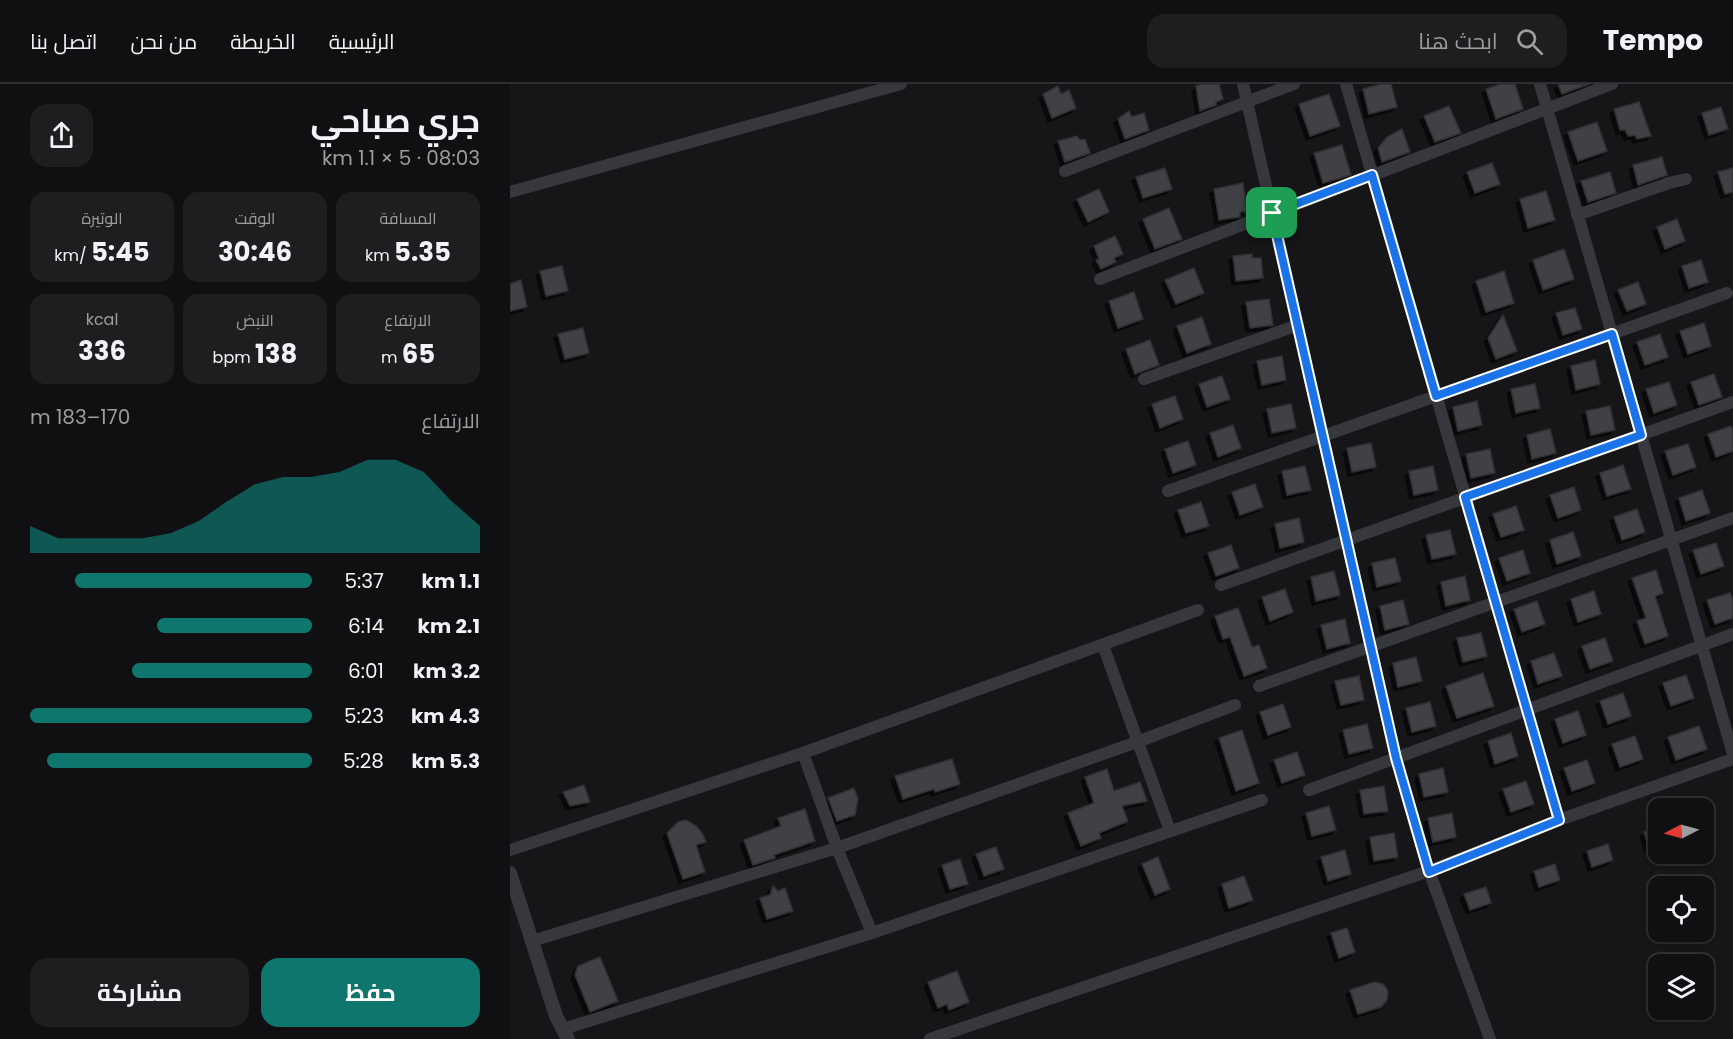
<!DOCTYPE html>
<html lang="ar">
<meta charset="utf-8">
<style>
body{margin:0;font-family:Poppins,Cairo,sans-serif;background:#1e1e20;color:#f1f3f6;direction:rtl;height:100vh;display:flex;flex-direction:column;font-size:22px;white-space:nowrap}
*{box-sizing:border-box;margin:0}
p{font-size:20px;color:#9c9d9f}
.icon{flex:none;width:33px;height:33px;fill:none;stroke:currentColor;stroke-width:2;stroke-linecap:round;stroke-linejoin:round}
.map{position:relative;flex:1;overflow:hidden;direction:ltr}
.sheet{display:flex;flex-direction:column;background:#101012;width:510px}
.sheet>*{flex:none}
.needle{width:39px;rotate:264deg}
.buttons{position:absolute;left:1138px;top:714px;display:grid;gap:12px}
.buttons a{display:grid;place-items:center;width:66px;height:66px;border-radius:12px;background:#101012;box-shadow:0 2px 4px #0004,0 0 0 2px #303032;font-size:30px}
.pin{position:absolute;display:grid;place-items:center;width:51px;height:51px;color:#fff;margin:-26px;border-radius:12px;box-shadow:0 3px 9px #0006}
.round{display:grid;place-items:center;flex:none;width:63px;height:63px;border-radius:18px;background:#1e1e20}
.headline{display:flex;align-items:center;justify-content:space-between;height:102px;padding:0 30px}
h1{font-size:33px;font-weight:700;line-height:45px}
.stats{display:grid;grid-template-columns:repeat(3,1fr);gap:9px;height:102px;padding:6px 30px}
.stats div{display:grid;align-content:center;border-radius:15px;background:#1e1e20;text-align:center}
.stats b{font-size:26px;font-weight:700}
.stats small{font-size:16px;font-weight:400}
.stats p{font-size:16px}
.chart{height:168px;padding:12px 30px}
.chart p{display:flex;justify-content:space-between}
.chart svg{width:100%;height:108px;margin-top:6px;fill:#0f766e;opacity:.7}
.action{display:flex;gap:12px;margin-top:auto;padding:12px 30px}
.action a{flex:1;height:69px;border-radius:18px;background:#0f766e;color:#fff;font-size:24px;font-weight:700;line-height:69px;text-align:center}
.action a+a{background:#1e1e20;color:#f1f3f6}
ul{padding:0 30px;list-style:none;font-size:20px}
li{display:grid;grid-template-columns:96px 72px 1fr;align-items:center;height:45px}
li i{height:15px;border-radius:8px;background:#0f766e}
header{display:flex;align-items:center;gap:36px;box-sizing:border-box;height:84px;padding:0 30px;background:#101012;border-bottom:2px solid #303032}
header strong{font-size:28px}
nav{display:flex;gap:33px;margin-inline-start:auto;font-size:21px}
.search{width:420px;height:54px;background:#1e1e20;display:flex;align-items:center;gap:15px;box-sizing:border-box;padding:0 21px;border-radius:18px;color:#9c9d9f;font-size:22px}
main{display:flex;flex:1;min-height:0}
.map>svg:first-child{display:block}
.building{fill:#404145;stroke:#303034;stroke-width:1.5;filter:url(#shadow)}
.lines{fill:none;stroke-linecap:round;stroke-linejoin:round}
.minor{stroke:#37383d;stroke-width:12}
.tertiary{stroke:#37383d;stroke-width:14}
.route-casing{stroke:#fff;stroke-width:12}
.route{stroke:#1a73e8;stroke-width:8}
</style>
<header>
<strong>Tempo</strong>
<div class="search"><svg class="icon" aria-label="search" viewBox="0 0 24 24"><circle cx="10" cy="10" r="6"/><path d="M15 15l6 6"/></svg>ابحث هنا</div>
<nav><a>الرئيسية</a><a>الخريطة</a><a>من نحن</a><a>اتصل بنا</a></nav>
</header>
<main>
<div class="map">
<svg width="1223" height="955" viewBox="0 0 1223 955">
<defs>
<filter id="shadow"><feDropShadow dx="-4" dy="4" stdDeviation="0" flood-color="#0009"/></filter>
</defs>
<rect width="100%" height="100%" fill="#161618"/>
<!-- building -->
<g class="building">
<polygon points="692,0 709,0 713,15 706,18 706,21 690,27 686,2"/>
<polygon points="871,0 881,0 887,23 859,30 853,5"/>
<polygon points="991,0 1005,0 1013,25 986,35 976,5"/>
<polygon points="1048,0 1079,0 1052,10"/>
<polygon points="548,2 551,10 559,6 566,24 542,34 533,10"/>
<polygon points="819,10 830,42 800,52 789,20"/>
<polygon points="1129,18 1141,52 1127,55 1125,51 1118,52 1115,46 1110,46 1104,25"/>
<polygon points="939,22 951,49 925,58 914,32"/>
<polygon points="1211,23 1218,45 1199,51 1192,29"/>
<polygon points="619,27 622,33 634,29 639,46 615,55 608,35"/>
<polygon points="1087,38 1097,67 1068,77 1058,48"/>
<polygon points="892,45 900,68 872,78 868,64 877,53"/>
<polygon points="567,52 570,56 575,55 580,69 555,78 548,57"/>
<polygon points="832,61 841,91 813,99 804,69"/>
<polygon points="1152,73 1157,91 1128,101 1123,81"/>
<polygon points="982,79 990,100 965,109 957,88"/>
<polygon points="655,84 662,105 633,114 626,93"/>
<polygon points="1223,84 1223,108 1215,110 1208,88"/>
<polygon points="1100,88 1106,109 1078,118 1071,97"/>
<polygon points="733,99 737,127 730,128 730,133 729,133 709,136 704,105"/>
<polygon points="589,105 599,128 578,138 567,115"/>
<polygon points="1036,107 1045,136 1018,144 1010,115"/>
<polygon points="659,124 672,155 645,165 633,135"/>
<polygon points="1167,135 1175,157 1155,165 1147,143"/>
<polygon points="605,152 613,170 604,174 606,178 591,185 586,176 589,175 584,162"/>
<polygon points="1054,165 1064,195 1033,206 1023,176"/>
<polygon points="742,170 742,174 751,174 753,194 726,197 723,172"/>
<polygon points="1191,176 1198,198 1179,204 1172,182"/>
<polygon points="52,182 58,207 36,212 30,187"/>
<polygon points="684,184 694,209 666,220 655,196"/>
<polygon points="994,187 1004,219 976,228 966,197"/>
<polygon points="11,196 17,223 0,227 0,200"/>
<polygon points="1128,198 1136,220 1117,227 1108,206"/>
<polygon points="624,208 633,235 608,244 599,217"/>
<polygon points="759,215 763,241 740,244 736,218"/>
<polygon points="1065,224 1072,245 1053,251 1046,229"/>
<polygon points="993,231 1007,267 986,275 978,254"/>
<polygon points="692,233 701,260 677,269 667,242"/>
<polygon points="1194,239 1201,262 1178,270 1170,247"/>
<polygon points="73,244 79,269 55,275 48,250"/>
<polygon points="1150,250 1158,273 1135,281 1127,258"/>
<polygon points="640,256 649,281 625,290 616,265"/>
<polygon points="772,272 776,296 752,301 747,277"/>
<polygon points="1085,276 1090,300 1066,306 1061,282"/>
<polygon points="1204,290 1212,313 1189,321 1181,298"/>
<polygon points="712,292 720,315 697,323 689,300"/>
<polygon points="1159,298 1167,321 1144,329 1136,305"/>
<polygon points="1025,300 1030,324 1006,329 1001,305"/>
<polygon points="665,312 673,335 650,344 642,320"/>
<polygon points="967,317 972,341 948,347 943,323"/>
<polygon points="781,320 786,344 762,349 757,325"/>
<polygon points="1100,322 1105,346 1081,351 1076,327"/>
<polygon points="723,341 731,364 708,373 700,349"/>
<polygon points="1221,342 1223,347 1223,367 1206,373 1198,350"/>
<polygon points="1040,345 1046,369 1022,375 1017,351"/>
<polygon points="678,357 686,381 663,389 655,365"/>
<polygon points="861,359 866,383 842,388 837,364"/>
<polygon points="1178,360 1186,383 1163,391 1155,367"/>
<polygon points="980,365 985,389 961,394 956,370"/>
<polygon points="1113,381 1121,405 1097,412 1090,389"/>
<polygon points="795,382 801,406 777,411 772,387"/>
<polygon points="923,382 928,406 904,411 899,387"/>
<polygon points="745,400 753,423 730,431 722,408"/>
<polygon points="1064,403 1071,426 1048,434 1040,411"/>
<polygon points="1192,406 1200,429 1176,437 1169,414"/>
<polygon points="691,418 699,442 676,449 668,426"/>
<polygon points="1006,422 1014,446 991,453 983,430"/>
<polygon points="1127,425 1135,448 1112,456 1104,433"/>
<polygon points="789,434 794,458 770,464 765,440"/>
<polygon points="940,446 946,470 922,475 916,451"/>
<polygon points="1063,448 1071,472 1047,480 1040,456"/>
<polygon points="1206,459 1214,482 1191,490 1183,466"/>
<polygon points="721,461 729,484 706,492 698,469"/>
<polygon points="1013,466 1020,489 997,497 989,474"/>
<polygon points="885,474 891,497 867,503 862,479"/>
<polygon points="1146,486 1153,509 1145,512 1158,552 1135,560 1127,537 1136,534 1122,494"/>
<polygon points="824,487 830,511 806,517 801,493"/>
<polygon points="955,492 960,516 936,522 931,498"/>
<polygon points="775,505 783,528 760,537 752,513"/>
<polygon points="1084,507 1091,530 1068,538 1061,515"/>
<polygon points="1220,509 1223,516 1223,534 1205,540 1197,516"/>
<polygon points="893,516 899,540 875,546 870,522"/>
<polygon points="1027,517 1035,540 1012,548 1004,525"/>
<polygon points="728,524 742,563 749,561 757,584 734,592 720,553 713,555 705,532"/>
<polygon points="835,535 840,559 817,565 811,541"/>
<polygon points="971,549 977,572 953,578 947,554"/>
<polygon points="1095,554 1103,577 1080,585 1072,562"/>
<polygon points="1044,569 1052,592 1028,600 1021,577"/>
<polygon points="906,573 912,597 888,603 883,579"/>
<polygon points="973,589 984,622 947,634 936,602"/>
<polygon points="1176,591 1184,614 1161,622 1153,599"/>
<polygon points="849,592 854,616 831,621 825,597"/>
<polygon points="1113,609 1121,632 1098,640 1090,617"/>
<polygon points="920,618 926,642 902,648 896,624"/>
<polygon points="773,620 781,643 758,651 750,628"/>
<polygon points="1068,627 1076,651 1053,659 1045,635"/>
<polygon points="857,640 863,664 839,670 833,646"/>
<polygon points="1189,642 1197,665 1166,676 1158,653"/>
<polygon points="732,646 749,699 726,707 709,654"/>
<polygon points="1001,649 1008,672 985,680 978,657"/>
<polygon points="1125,652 1133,675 1110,683 1102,660"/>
<polygon points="787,668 795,691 772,699 764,676"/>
<polygon points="442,675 450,700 425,708 424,705 393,715 385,692"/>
<polygon points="1077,676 1085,699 1062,707 1054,684"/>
<polygon points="933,684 938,708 914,713 909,690"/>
<polygon points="597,685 604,707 630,698 637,717 612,722 618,737 589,749 591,754 571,762 558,729 584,719 575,693"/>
<polygon points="1016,697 1024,720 1001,728 993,705"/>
<polygon points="74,701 80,718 60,722 53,708"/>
<polygon points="874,702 878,727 854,730 850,706"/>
<polygon points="344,704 348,715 345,731 327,737 318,714"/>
<polygon points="819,722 826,746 802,752 796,729"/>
<polygon points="295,725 305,757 264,771 265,774 243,781 234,756 271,742 268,734"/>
<polygon points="942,729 946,753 923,758 918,734"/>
<polygon points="176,736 186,742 192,749 196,758 186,761 195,788 173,795 157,749 168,738"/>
<polygon points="1149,743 1149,761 1139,764 1134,748"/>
<polygon points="884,749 888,773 864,777 860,753"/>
<polygon points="1098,760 1103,776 1082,783 1077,767"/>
<polygon points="486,763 494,785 474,792 466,770"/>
<polygon points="835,766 841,790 818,797 811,773"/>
<polygon points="648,773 660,805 645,811 632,780"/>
<polygon points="450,775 458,800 440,805 432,781"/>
<polygon points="1045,780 1050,796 1029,803 1024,787"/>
<polygon points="734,792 743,816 719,824 712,800"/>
<polygon points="263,802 268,807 275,804 283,827 257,835 250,814 260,811"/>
<polygon points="976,803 981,819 960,826 954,810"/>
<polygon points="837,844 845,868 829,874 821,849"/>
<polygon points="90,873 108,917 80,928 65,891 68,882"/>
<polygon points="447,887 459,918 439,926 437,920 428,924 418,898"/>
<polygon points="864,898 873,900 876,904 878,908 877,916 871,923 848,930 840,906"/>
</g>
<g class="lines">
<!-- minor -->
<g class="minor">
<polyline points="733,0 886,674 919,787 980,955"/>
<polyline points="836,0 1049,736"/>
<polyline points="1030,0 1223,670"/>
<polyline points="555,87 784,0"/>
<polyline points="0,108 391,0"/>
<polyline points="1067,131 1159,99 1176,95"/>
<polyline points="590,195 1102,0"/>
<polyline points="634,295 788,241"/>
<polyline points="658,407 1217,209"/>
<polyline points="711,501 1223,318"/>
<polyline points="593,561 660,747"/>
<polyline points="749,602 1223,434"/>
<polyline points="293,669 327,764 362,849"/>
<polyline points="799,706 1223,550"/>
<polyline points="0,766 293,669 688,526"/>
<polyline points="22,857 327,764 627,658 725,621"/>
<polyline points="53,945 362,849 752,716"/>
<polyline points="420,955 919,787 1049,736 1223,675"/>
</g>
<!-- tertiary -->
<polyline class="tertiary" points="0,789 46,932 58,955"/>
</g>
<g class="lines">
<defs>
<polygon id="route" points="862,91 926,312 1102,250 1131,351 955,413 1049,736 919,788 886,674 762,129"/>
</defs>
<!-- route casing -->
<use href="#route" class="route-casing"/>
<!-- route -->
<use href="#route" class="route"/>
</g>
</svg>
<div class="buttons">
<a><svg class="needle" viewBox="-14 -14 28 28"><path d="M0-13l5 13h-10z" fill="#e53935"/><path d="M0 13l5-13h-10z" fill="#9c9d9f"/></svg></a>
<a><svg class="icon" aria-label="locate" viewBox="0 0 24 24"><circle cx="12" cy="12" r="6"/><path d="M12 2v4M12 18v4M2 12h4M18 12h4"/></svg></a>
<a><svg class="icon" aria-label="layers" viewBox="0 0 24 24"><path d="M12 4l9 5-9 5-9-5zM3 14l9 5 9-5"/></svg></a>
</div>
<div class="pin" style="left:762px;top:129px;background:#1e9e55"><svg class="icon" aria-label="arrive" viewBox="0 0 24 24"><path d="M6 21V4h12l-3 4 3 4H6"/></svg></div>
</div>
<section class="sheet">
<div class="headline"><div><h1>جري صباحي</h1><p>08:03 · 5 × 1.1 km</p></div><a class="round"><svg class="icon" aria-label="share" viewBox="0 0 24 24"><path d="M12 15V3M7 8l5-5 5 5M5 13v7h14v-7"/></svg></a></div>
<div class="stats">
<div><p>المسافة</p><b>5.35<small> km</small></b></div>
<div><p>الوقت</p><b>30:46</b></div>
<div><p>الوتيرة</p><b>5:45<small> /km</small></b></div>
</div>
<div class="stats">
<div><p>الارتفاع</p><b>65<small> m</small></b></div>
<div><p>النبض</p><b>138<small> bpm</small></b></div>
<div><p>kcal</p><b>336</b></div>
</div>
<div class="chart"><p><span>الارتفاع</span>170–183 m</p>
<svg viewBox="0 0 160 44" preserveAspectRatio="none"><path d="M0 44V33L10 38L20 38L30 38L40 38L50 36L60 31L70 23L80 16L90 13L100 13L110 11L120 6L130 6L140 11L150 23L160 33V44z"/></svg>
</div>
<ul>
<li><b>1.1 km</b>5:37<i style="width:84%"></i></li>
<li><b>2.1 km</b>6:14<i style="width:55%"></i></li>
<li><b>3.2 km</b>6:01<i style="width:64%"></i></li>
<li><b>4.3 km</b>5:23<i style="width:100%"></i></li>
<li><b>5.3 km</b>5:28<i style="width:94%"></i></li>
</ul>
<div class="action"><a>حفظ</a><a>مشاركة</a></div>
</section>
</main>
